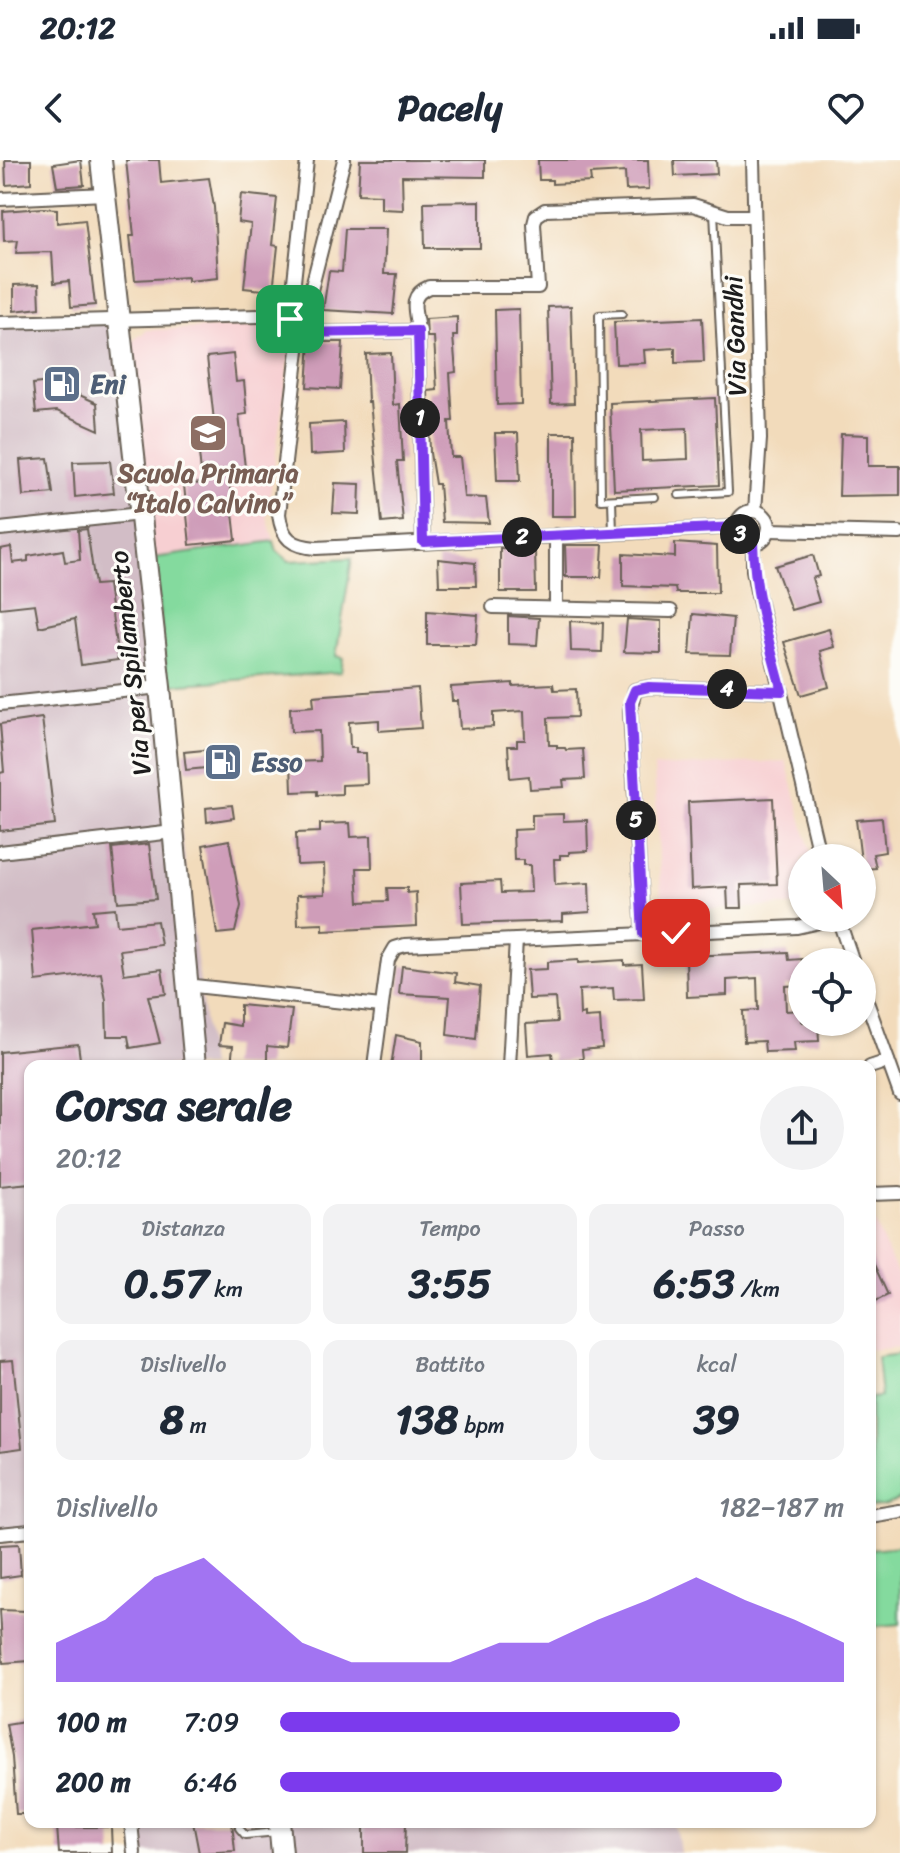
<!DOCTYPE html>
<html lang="it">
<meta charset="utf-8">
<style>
body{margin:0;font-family:Sriracha,sans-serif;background:#f2f2f3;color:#1f2937;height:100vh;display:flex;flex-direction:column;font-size:30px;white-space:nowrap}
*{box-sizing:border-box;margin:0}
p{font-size:26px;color:#747a83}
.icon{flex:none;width:44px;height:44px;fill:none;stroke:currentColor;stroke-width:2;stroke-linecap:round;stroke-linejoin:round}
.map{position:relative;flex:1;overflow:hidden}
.details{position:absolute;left:24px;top:900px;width:852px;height:768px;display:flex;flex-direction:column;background:#fff;border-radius:16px;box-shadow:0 2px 6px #0004}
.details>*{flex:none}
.needle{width:52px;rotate:154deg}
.tools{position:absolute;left:788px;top:684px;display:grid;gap:16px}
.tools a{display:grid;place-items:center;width:88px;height:88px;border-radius:50%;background:#fff;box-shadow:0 2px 6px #0004;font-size:40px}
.pin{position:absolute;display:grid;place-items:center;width:68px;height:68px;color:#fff;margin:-34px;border-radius:16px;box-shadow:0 4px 12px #0006}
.km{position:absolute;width:40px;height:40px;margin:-20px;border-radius:50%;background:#222;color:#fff;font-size:22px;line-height:40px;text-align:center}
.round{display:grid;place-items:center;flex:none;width:84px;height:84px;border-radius:42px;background:#f2f2f3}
.head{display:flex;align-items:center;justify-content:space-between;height:136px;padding:0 32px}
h1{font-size:44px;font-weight:700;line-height:60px}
.metrics{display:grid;grid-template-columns:repeat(3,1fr);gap:12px;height:136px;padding:8px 32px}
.metrics div{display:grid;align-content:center;border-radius:16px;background:#f2f2f3;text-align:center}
.metrics b{font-size:40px;font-weight:700}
.metrics small{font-size:22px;font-weight:400}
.metrics p{font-size:22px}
.chart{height:224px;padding:16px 32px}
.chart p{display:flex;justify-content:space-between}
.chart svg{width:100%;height:144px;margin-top:8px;fill:#7c3aed;opacity:.7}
ul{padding:0 32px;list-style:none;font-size:26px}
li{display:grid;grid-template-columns:128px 96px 1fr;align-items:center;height:60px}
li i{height:20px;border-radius:10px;background:#7c3aed}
.status{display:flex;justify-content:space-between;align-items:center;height:56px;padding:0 40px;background:#fff;direction:ltr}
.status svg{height:22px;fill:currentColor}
header{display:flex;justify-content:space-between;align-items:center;height:104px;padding:0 32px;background:#fff;font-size:36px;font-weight:700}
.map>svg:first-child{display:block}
.built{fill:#f7cfd2}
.industrial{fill:#d2bdc6}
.green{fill:#84da9e;stroke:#507b5d;stroke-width:2}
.building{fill:#cf9db9;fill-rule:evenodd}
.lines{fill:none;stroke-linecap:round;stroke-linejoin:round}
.service-casing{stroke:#675f54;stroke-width:10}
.minor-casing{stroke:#675f54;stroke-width:16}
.primary-casing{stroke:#675f54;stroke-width:24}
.service{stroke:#fff;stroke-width:6}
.minor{stroke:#fff;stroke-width:12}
.primary{stroke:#fff;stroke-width:20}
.route-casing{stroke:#fff;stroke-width:16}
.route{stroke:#7c3aed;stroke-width:10}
.labels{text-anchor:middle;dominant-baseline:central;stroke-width:6;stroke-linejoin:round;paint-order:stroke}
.street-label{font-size:26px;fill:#1c1c1c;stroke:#fdfcf7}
.service-label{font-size:26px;font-weight:bold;fill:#4e5e75;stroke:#fdfcf7;text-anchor:start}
.education-label{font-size:26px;font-weight:bold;fill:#785e54;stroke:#fdfcf7}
</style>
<div class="status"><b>20:12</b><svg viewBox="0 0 49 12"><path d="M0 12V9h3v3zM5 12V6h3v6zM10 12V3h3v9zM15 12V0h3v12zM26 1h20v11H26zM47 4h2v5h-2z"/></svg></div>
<header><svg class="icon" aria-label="back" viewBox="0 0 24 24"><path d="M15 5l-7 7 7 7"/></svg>Pacely<svg class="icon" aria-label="heart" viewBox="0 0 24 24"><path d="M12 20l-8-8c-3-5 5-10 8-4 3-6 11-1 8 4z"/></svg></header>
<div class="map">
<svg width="900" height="1693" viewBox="0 0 900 1693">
<rect width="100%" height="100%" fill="#fdfcf7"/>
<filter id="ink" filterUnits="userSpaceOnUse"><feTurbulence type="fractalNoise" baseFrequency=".0125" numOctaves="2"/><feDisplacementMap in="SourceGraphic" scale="16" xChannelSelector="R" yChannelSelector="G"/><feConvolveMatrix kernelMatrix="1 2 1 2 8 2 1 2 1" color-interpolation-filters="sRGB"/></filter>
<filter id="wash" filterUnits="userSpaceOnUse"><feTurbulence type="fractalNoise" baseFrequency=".006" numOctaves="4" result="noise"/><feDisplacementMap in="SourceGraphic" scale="32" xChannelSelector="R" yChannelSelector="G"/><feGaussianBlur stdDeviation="1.8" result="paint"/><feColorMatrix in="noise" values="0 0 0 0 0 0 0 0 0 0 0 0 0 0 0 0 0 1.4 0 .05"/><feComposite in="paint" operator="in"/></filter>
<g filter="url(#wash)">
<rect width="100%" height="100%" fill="#f2dbbb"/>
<!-- built -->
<g class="built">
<polygon points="282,166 292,176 267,357 274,381 153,398 130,183 147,170"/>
<polygon points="786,601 812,698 802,698 802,745 662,752 654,607"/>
<polygon points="872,1057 900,1120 900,1187 870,1190"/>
</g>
<!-- industrial -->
<g class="industrial">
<polygon points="119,161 210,906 30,906 30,1372 0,1371 0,169"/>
<polygon points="142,1662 676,1662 680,1693 144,1693"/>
</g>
<!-- green -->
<g class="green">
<polygon points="274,381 277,391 289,401 352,398 336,496 343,498 341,512 168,525 153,398"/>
<polygon points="900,1194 900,1339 884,1346 870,1347 870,1238 881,1237 877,1197"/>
<polygon points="900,1386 900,1464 870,1467 870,1389"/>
</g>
<g id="blocks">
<!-- building -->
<g class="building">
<polygon points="5,0 31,0 31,23 6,25"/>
<polygon points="81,0 84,25 57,27 53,4"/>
<polygon points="126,0 159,0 161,23 209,18 214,47 218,118 188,121 188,117 135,120 130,76 134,76"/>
<polygon points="360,0 485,0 485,17 402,16 403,50 381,49 381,35 358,34"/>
<polygon points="538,0 648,0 649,29 626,30 625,12 590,14 591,22 552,24 552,20 539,20"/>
<polygon points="674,0 716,0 717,14 675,16"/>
<polygon points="241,34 277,38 272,85 278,86 273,131 244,128 251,64 238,62"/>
<polygon points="480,41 480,88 425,88 424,42"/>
<polygon points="42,48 57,49 57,63 85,60 95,145 71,147 69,121 54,123 52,92 16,93 18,80 4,81 3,51"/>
<polygon points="345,69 386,69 384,114 397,114 393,154 323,150 329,111 342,112"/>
<polygon points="39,124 40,148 14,151 14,125"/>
<polygon points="571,146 574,243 551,244 548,147"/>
<polygon points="519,149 521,244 497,245 495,150"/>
<polygon points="457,157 457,176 453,176 456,212 450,213 453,261 449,261 451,297 460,297 464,337 486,338 489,363 442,362 439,324 435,324 430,293 428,231 437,230 434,177 427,177 426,159"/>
<polygon points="702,158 704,202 675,203 675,188 644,190 645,203 616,204 614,162"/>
<polygon points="310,182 343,182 340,229 307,227"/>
<polygon points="391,193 393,245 400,244 403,301 397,301 403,361 382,363 370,242 368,242 366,194"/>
<polygon points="233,194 236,222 244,221 247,254 239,255 246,316 229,318 236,380 190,385 184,325 202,323 196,263 214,261 207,197"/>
<polygon points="51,222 97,243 99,270 57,251 36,253 33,224"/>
<path d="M715,238L719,325L614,330L610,243ZM687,268L688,299L642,301L641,270Z"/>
<polygon points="344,262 345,293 310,295 309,264"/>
<polygon points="495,273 518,273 520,321 497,321"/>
<polygon points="551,273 575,273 576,356 551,356"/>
<polygon points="841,274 868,275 868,306 900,306 900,335 839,336"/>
<polygon points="48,298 53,333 23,336 20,300"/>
<polygon points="110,301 114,333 75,337 73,302"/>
<polygon points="335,323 360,324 359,354 333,353"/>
<polygon points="87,369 95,425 108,424 118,500 81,505 75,459 39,467 35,444 0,448 0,389 11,387 13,403 28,401 28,396 63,390 65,402 80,400 78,370"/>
<polygon points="675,383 717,386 718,433 676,433 675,428 623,426 623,394 675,397"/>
<polygon points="565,385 603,385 601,417 566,417"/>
<polygon points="500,388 535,391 536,432 500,432"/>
<polygon points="813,395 819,416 812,418 819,442 791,450 775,406"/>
<polygon points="438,399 475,403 476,426 439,426"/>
<polygon points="427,451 478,455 476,485 427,485"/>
<polygon points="693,454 733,458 730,495 690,494"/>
<polygon points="508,456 539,458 537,485 508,484"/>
<polygon points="627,459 661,461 661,493 624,492"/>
<polygon points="570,461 603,463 602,492 571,491"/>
<polygon points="829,469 834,487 820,491 829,527 801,535 784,482"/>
<polygon points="513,523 513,526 553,524 554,530 576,529 577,557 548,558 549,585 557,585 557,588 565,588 566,590 583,589 585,619 563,620 564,627 530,629 529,616 510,618 508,586 517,586 517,580 525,580 524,551 493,553 493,567 460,569 458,541 452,541 451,527"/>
<polygon points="418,528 421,568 379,571 379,560 349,562 350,588 356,588 356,593 366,593 367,624 342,625 342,634 317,635 317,631 292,632 291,602 320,601 319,571 291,572 290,548 314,546 313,536"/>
<polygon points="42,558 55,665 0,671 0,613 4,612 0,564"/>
<polygon points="214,589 216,607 186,610 184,592"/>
<polygon points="773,638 777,724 741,725 742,748 728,748 727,727 691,729 688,642"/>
<polygon points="232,645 234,658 207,662 206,648"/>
<polygon points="563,654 563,661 587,660 588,691 569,692 569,695 560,695 560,699 554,699 555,725 589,723 590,752 563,754 563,761 463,764 461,723 500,721 501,733 531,732 530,705 523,705 523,700 514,700 513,670 532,669 532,655"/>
<polygon points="882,658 885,692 873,694 876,708 862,709 856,660"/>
<polygon points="350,663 351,677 371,676 372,708 357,708 359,742 388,741 387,728 407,728 407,733 416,732 417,766 323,771 323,764 298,765 297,735 325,734 324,704 297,705 296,673 320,672 320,664"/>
<polygon points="229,680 241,746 235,772 217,774 203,685"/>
<polygon points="149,684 156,739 118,742 112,688"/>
<polygon points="115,748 117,765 157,761 161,785 120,790 124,814 162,809 166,834 148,836 160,883 130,888 128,876 107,876 106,840 101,813 36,821 32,770 95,763 93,750"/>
<polygon points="788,792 789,800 802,799 802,825 785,826 786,851 802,850 802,862 818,862 819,881 794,882 795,891 765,892 764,881 744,882 743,851 758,850 757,818 727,820 727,835 687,837 686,796"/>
<polygon points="578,800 578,803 624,800 624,805 642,804 644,839 614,840 613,828 579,830 580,855 585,854 585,858 600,857 602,888 582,890 583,899 553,902 552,893 528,895 526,864 557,862 555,838 529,839 527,810 547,809 547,802"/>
<polygon points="402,806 456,813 455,822 480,826 476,879 447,875 450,837 399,834"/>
<polygon points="240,845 292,850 287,888 267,886 267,906 231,905 233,886 219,885 222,863 240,866"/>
<polygon points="396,875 422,881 422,906 391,906"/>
<polygon points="78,884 81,906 30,906 30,1023 0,1026 0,892"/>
<polygon points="870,1096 888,1135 870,1144"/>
<polygon points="13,1200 22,1288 0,1291 0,1201"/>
<polygon points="19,1384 21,1415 0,1418 0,1385"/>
<polygon points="0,1450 26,1451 30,1501 3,1503"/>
<polygon points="30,1560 30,1654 16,1654 12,1597 6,1564"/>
<polygon points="193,1662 232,1662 235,1691 199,1693"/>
<polygon points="377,1662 406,1662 405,1693 364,1693 364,1664 377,1664"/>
<polygon points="57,1667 111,1667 112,1693 59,1693"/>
</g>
</g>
</g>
<g filter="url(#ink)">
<use href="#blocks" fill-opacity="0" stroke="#675f54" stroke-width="2"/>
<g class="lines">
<defs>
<g id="service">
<polyline points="622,154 599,155 601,340 655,337"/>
<polyline points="679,335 728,332 714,52"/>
<polyline points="612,340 613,373"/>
<polyline points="239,1662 239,1668 245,1675 278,1672"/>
</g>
<g id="minor">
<polyline points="753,0 760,279 755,351"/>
<polyline points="0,39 105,34"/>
<polyline points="290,159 307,0"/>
<path d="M0,163L259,156C281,156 298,155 299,181L279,354C282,379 292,386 316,388L737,367"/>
<polyline points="296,164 308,142 344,0"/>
<polyline points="298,173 418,171"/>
<circle cx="753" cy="367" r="16"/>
<polyline points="0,369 140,354"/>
<polyline points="769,370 900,373"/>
<path d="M423,382L418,171C416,151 407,136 429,127H538L534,64L536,56L545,50L693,45L728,56H754"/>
<polyline points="753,382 753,410 757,431 820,698"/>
<polyline points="493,447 671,451"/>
<polyline points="556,447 556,375"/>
<polyline points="0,544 160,527"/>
<polyline points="0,692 173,672"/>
<polyline points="838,758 853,802"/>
<polyline points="643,774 630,550 635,530 649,527 782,531"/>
<polyline points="185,825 381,846"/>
<polyline points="862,828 900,934"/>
<polyline points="374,906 388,800 395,788 405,785 797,767 837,758"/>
<polyline points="509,906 516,780"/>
<polyline points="870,907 888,901"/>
<polyline points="870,1034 900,1033"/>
<polyline points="870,1356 900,1351"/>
<polyline points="0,1374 30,1371"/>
<polyline points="131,1662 134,1693"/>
</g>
<g id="primary">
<polyline points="101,0 160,527 195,906"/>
<polyline points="279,1662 282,1693"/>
</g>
</defs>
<!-- service casing -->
<use href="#service" class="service-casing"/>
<!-- minor casing -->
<use href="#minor" class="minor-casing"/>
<!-- primary casing -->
<use href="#primary" class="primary-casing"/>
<!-- service -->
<use href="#service" class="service"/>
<!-- minor -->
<use href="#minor" class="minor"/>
<!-- primary -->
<use href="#primary" class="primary"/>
</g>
</g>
<g class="lines" filter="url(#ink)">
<defs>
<path id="route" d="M290,159L296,164L298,173L418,171L423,382L737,367L742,378L753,382C754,433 769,482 782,531L649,527L635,530L630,542L643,774L676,773"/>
</defs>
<!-- route casing -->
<use href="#route" class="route-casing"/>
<!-- route -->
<use href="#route" class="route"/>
</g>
<!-- icons -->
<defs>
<symbol id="fuel-square" viewBox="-11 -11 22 22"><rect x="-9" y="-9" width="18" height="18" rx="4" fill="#5c6f8a" stroke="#fdfcf7"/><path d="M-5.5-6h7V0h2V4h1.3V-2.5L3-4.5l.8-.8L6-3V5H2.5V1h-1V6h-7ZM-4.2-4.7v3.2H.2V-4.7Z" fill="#fff"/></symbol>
<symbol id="school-square" viewBox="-11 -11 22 22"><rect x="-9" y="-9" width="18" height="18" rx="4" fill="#8d6e63" stroke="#fdfcf7"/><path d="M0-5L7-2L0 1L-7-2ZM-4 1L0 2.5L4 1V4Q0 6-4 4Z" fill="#fff"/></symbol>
</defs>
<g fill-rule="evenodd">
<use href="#fuel-square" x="40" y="202" width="44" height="44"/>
<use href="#school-square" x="186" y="251" width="44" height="44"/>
<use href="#fuel-square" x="201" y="580" width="44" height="44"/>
</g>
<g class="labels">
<!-- street labels -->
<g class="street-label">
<text transform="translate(735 176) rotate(-92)">Via Gandhi</text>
<text transform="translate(130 503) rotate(-96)">Via per Spilamberto</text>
</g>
<!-- service labels -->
<g class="service-label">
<text x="90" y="224">Eni</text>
<text x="251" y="602">Esso</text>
</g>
<!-- education labels -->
<g class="education-label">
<text x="208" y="313">Scuola Primaria<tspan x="208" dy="30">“Italo Calvino”</tspan></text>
</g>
</g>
</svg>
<div class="tools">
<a><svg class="needle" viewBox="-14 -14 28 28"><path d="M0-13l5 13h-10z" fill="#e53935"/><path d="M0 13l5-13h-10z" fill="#747a83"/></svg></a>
<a><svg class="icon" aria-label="locate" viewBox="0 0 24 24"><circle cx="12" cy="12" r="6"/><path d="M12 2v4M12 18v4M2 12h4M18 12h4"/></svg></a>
</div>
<div class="pin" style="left:290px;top:159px;background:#1e9e55"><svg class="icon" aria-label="arrive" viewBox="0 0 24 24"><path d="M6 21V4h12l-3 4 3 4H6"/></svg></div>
<div class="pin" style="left:676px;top:773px;background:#d93025"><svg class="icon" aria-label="check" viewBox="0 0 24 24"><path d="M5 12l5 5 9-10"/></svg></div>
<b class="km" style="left:420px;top:258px">1</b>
<b class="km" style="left:522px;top:377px">2</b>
<b class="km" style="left:740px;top:374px">3</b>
<b class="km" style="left:727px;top:529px">4</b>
<b class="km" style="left:636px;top:660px">5</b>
<section class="details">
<div class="head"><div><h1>Corsa serale</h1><p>20:12</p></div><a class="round"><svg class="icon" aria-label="share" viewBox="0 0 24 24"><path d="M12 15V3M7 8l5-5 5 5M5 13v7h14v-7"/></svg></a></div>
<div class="metrics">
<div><p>Distanza</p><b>0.57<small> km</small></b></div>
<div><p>Tempo</p><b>3:55</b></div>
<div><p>Passo</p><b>6:53<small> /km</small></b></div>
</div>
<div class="metrics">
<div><p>Dislivello</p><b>8<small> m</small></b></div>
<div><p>Battito</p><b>138<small> bpm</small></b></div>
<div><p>kcal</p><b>39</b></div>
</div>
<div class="chart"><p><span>Dislivello</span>182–187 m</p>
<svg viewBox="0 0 160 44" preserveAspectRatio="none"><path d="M0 44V32L10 25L20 12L30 6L40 19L50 32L60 38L70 38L80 38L90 32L100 32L110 25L120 19L130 12L140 19L150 25L160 32V44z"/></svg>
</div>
<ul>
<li><b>100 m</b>7:09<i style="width:71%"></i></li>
<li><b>200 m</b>6:46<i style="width:89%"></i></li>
</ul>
</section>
</div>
